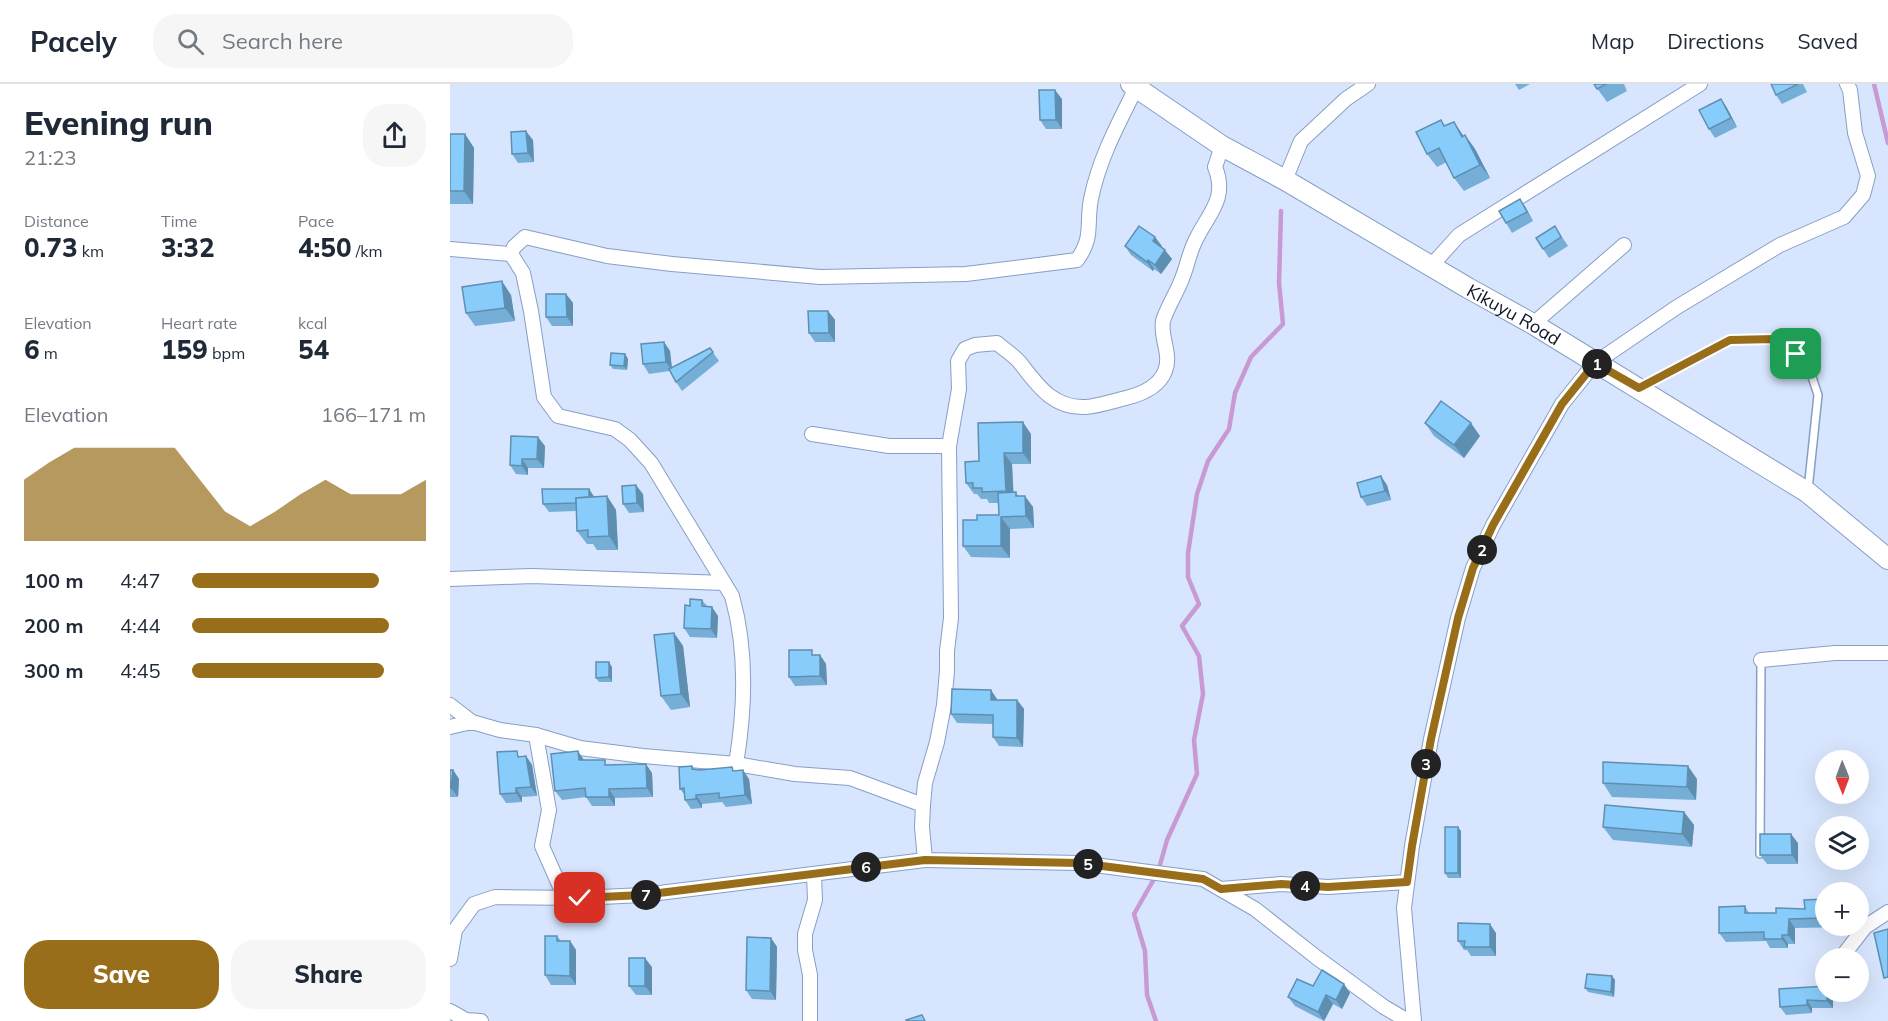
<!DOCTYPE html>
<meta charset="utf-8">
<style>
body{margin:0;font-family:Mulish,sans-serif;background:#f6f6f7;color:#1f2937;height:100vh;display:flex;flex-direction:column;font-size:22px;white-space:nowrap}
*{box-sizing:border-box;margin:0}
p{font-size:20px;color:#747a83}
.icon{flex:none;width:33px;height:33px;fill:none;stroke:currentColor;stroke-width:2;stroke-linecap:round;stroke-linejoin:round}
.map{position:relative;flex:1;overflow:hidden}
.side{display:flex;flex-direction:column;background:#fff;width:450px}
.side>*{flex:none}
.needle{width:39px;rotate:179deg}
.buttons{position:absolute;left:1365px;top:666px;display:grid;gap:12px}
.buttons a{display:grid;place-items:center;width:54px;height:54px;border-radius:50%;background:#fff;box-shadow:0 6px 24px #0002;font-size:30px}
.pin{position:absolute;display:grid;place-items:center;width:51px;height:51px;color:#fff;margin:-26px;border-radius:12px;box-shadow:0 3px 9px #0006}
.km{position:absolute;width:30px;height:30px;margin:-15px;border-radius:50%;background:#222;color:#fff;font-size:16px;line-height:30px;text-align:center}
.round{display:grid;place-items:center;flex:none;width:63px;height:63px;border-radius:24px;background:#f6f6f7}
.headline{display:flex;align-items:center;justify-content:space-between;height:102px;padding:0 24px}
h1{font-size:33px;font-weight:800;line-height:45px}
.metrics{display:grid;grid-template-columns:repeat(3,1fr);gap:9px;height:102px;padding:6px 24px}
.metrics div{display:grid;align-content:center}
.metrics b{font-size:26px;font-weight:800}
.metrics small{font-size:16px;font-weight:400}
.metrics p{font-size:16px}
.chart{height:168px;padding:12px 24px}
.chart p{display:flex;justify-content:space-between}
.chart svg{width:100%;height:108px;margin-top:6px;fill:#986e1b;opacity:.7}
.action{display:flex;gap:12px;margin-top:auto;padding:12px 24px}
.action a{flex:1;height:69px;border-radius:24px;background:#986e1b;color:#fff;font-size:24px;font-weight:800;line-height:69px;text-align:center}
.action a+a{background:#f6f6f7;color:#1f2937}
ul{padding:0 24px;list-style:none;font-size:20px}
li{display:grid;grid-template-columns:96px 72px 1fr;align-items:center;height:45px}
li i{height:15px;border-radius:8px;background:#986e1b}
header{display:flex;align-items:center;gap:36px;box-sizing:border-box;height:84px;padding:0 30px;background:#fff;border-bottom:2px solid #e0e1e3}
header strong{font-size:28px}
nav{display:flex;gap:33px;margin-inline-start:auto;font-size:21px}
.search{width:420px;height:54px;background:#f6f6f7;display:flex;align-items:center;gap:15px;box-sizing:border-box;padding:0 21px;border-radius:24px;color:#747a83;font-size:22px}
main{display:flex;flex:1;min-height:0}
.map>svg:first-child{display:block}
.lines{fill:none;stroke-linecap:round;stroke-linejoin:round}
.stream{stroke:#c899d3;stroke-width:4.5}
.service-casing{stroke:#879fc5;stroke-width:10}
.minor-casing{stroke:#879fc5;stroke-width:16}
.secondary-casing{stroke:#879fc5;stroke-width:22}
.service{stroke:#fff;stroke-width:7}
.minor{stroke:#fff;stroke-width:14}
.secondary{stroke:#fff;stroke-width:20}
.wall{fill:#75afd8}
.shaded-wall{fill:#5f8fb0}
.building{fill:#88ccfb;stroke:#5f8fb0;stroke-width:1.5}
.route-casing{stroke:#fff;stroke-width:12}
.route{stroke:#986e1b;stroke-width:8}
.labels{text-anchor:middle;dominant-baseline:central;stroke-width:6;stroke-linejoin:round;paint-order:stroke}
.street-label{font-size:18px;fill:#0d1624;stroke:#edf2fa}
</style>
<header>
<strong>Pacely</strong>
<div class="search"><svg class="icon" aria-label="search" viewBox="0 0 24 24"><circle cx="10" cy="10" r="6"/><path d="M15 15l6 6"/></svg>Search here</div>
<nav><a>Map</a><a>Directions</a><a>Saved</a></nav>
</header>
<main>
<section class="side">
<div class="headline"><div><h1>Evening run</h1><p>21:23</p></div><a class="round"><svg class="icon" aria-label="share" viewBox="0 0 24 24"><path d="M12 15V3M7 8l5-5 5 5M5 13v7h14v-7"/></svg></a></div>
<div class="metrics">
<div><p>Distance</p><b>0.73<small> km</small></b></div>
<div><p>Time</p><b>3:32</b></div>
<div><p>Pace</p><b>4:50<small> /km</small></b></div>
</div>
<div class="metrics">
<div><p>Elevation</p><b>6<small> m</small></b></div>
<div><p>Heart rate</p><b>159<small> bpm</small></b></div>
<div><p>kcal</p><b>54</b></div>
</div>
<div class="chart"><p><span>Elevation</span>166–171 m</p>
<svg viewBox="0 0 160 44" preserveAspectRatio="none"><path d="M0 44V19L10 12L20 6L30 6L40 6L50 6L60 6L70 19L80 32L90 38L100 32L110 25L120 19L130 25L140 25L150 25L160 19V44z"/></svg>
</div>
<ul>
<li><b>100 m</b>4:47<i style="width:80%"></i></li>
<li><b>200 m</b>4:44<i style="width:84%"></i></li>
<li><b>300 m</b>4:45<i style="width:82%"></i></li>
</ul>
<div class="action"><a>Save</a><a>Share</a></div>
</section>
<div class="map">
<svg width="1438" height="937" viewBox="0 0 1438 937">
<rect width="100%" height="100%" fill="#d7e6fe"/>
<g class="lines">
<!-- stream -->
<g class="stream">
<polyline points="1424,0 1438,59"/>
<polyline points="706,937 697,911 695,867 684,830 708,788 717,756 747,690 744,656 753,610 749,572 732,542 749,520 738,493 738,469 747,410 758,377 779,345 785,309 801,273 833,240 829,199 831,127"/>
</g>
<defs>
<g id="service">
<polyline points="1192,302 1280,256 1325,255 1346,270 1360,287 1368,311 1358,406"/>
<polyline points="1310,770 1311,576"/>
</g>
<g id="minor">
<polyline points="835,96 851,57 896,15 918,0"/>
<path d="M0,165L61,170L64,163L75,153L157,172L222,180L370,193L516,190L627,176C644,153 636,140 641,115C649,75 668,40 686,4L684,0"/>
<path d="M61,170L73,189L81,227L94,313L108,332L165,345L180,356L201,379L282,512C297,565 295,626 286,680"/>
<polyline points="981,182 1009,151 1250,0"/>
<polyline points="1083,240 1174,161"/>
<polyline points="362,350 439,362 499,362"/>
<polyline points="0,495 82,492 274,499"/>
<polyline points="1311,576 1385,569 1438,569"/>
<polyline points="0,621 22,638"/>
<polyline points="0,643 22,638 50,646 86,651 130,664 193,672 286,680 345,690 400,694 473,721 472,743 475,776 629,779 753,795 805,825 866,873 934,923 958,937"/>
<polyline points="86,651 99,726 92,762 115,814"/>
<path d="M473,721L475,699L487,658L494,621L497,587V567L501,534L499,362L509,305L508,277L515,265L525,261L547,259C555,266 565,272 571,280C588,302 604,325 636,323C649,322 663,317 676,314C692,310 709,303 715,287C722,271 710,254 713,237C716,225 729,205 733,192C737,182 739,171 743,162C755,132 779,117 765,83L772,62"/>
<polyline points="771,805 831,800 878,803 957,798"/>
<polyline points="1391,874 1415,843 1438,828"/>
<polyline points="0,875 5,846 24,820 45,813 130,814 193,811 475,776"/>
<polyline points="0,927 16,936 31,937"/>
<polyline points="360,937 360,891 355,866 355,850 365,816 364,791"/>
<polyline points="964,937 954,824 962,762 981,655 1008,534 1023,484 1043,441 1112,320 1145,279 1227,223 1330,161 1394,133 1413,111 1418,92 1405,49 1400,6 1397,0"/>
</g>
<g id="secondary">
<path id="s1" d="M681,0L772,62L835,96L1018,204L1083,240L1357,408L1438,475"/>
</g>
</defs>
<!-- service casing -->
<use href="#service" class="service-casing"/>
<!-- minor casing -->
<use href="#minor" class="minor-casing"/>
<!-- secondary casing -->
<use href="#secondary" class="secondary-casing"/>
<!-- service -->
<use href="#service" class="service"/>
<!-- minor -->
<use href="#minor" class="minor"/>
<!-- secondary -->
<use href="#secondary" class="secondary"/>
</g>
<!-- wall -->
<g class="wall">
<polygon points="1065,0 1080,0 1069,6"/>
<polygon points="1144,0 1174,0 1177,7 1157,18"/>
<polygon points="1321,0 1353,0 1357,8 1332,20 1326,11"/>
<polygon points="612,15 612,45 596,45 590,36"/>
<polygon points="1271,15 1277,24 1287,43 1265,54 1259,45"/>
<polygon points="991,36 995,42 1014,52 1015,51 1025,65 1040,94 1014,107 1004,94 997,78 987,83 977,70"/>
<polygon points="0,50 15,50 24,64 23,120 0,120"/>
<polygon points="83,56 84,78 68,79 62,70"/>
<polygon points="1070,115 1083,137 1062,149 1056,139"/>
<polygon points="1105,142 1118,162 1099,174 1086,154"/>
<polygon points="675,162 712,162 711,163 722,175 711,190 704,185 703,187 681,171"/>
<polygon points="116,210 123,219 123,242 102,242 96,233"/>
<polygon points="61,211 65,237 25,242 16,229"/>
<polygon points="378,227 385,236 385,258 365,258 359,249"/>
<polygon points="214,258 220,267 222,283 260,264 269,277 232,307 226,298 220,287 199,290 193,280"/>
<polygon points="175,270 178,275 177,286 163,285 160,281"/>
<polygon points="975,339 1030,352 1014,374 984,352"/>
<polygon points="581,350 581,380 562,380 563,408 566,408 568,412 583,423 584,444 560,445 560,474 521,473 513,462 527,436 549,431 549,419 539,419 537,415 531,415 527,410 524,410 516,399 529,377"/>
<polygon points="95,362 94,384 78,384 78,391 66,390 60,381"/>
<polygon points="937,401 941,416 917,422 911,413"/>
<polygon points="139,405 144,413 157,412 166,426 168,466 147,466 143,460 137,460 127,447 126,427 99,428 93,420"/>
<polygon points="193,410 194,428 179,429 173,420"/>
<polygon points="252,516 257,522 268,532 267,554 240,553 234,544 240,522"/>
<polygon points="224,549 233,562 240,623 221,626 211,612"/>
<polygon points="370,571 376,580 377,601 345,602 339,593"/>
<polygon points="162,583 162,598 149,598 146,594"/>
<polygon points="541,606 547,616 567,616 574,625 573,663 549,662 543,653 543,640 507,639 501,630"/>
<polygon points="76,672 82,681 87,712 72,713 72,718 56,719 50,710 72,673"/>
<polygon points="134,676 202,689 203,713 165,714 165,722 142,722 136,713 112,716 105,707"/>
<polygon points="242,682 245,686 250,686 285,687 299,695 302,720 276,723 272,718 252,720 252,724 241,725 235,716 234,710 230,705"/>
<polygon points="0,686 3,686 9,695 8,713 0,713"/>
<polygon points="1247,695 1246,716 1162,713 1153,699"/>
<polygon points="1234,728 1244,741 1242,763 1163,756 1153,743"/>
<polygon points="1011,747 1011,794 998,794 995,789"/>
<polygon points="1348,759 1348,780 1317,780 1310,771"/>
<polygon points="1376,815 1376,842 1399,842 1399,843 1345,844 1345,860 1338,860 1338,864 1320,864 1316,857 1276,858 1269,849 1295,822 1299,829 1326,829 1355,825"/>
<polygon points="1046,849 1046,872 1021,872 1017,866 1014,866 1008,857"/>
<polygon points="107,852 111,857 120,857 126,866 126,901 101,901 95,891"/>
<polygon points="321,854 327,863 326,916 302,915 296,906"/>
<polygon points="202,883 202,911 186,911 179,902"/>
<polygon points="1162,892 1165,896 1164,913 1138,908 1135,904"/>
<polygon points="894,900 900,909 892,925 883,920 874,937 845,922 838,913 863,902"/>
<polygon points="1383,910 1383,924 1362,924 1362,929 1336,931 1330,923"/>
</g>
<!-- shaded-wall -->
<g class="shaded-wall">
<polygon points="605,6 612,15 612,45 606,36"/>
<polygon points="1271,15 1277,24 1287,43 1281,34"/>
<polygon points="1004,38 1013,51 1021,67 1012,53"/>
<polygon points="76,47 83,56 84,78 78,69"/>
<polygon points="15,50 24,64 23,120 14,107"/>
<polygon points="1015,51 1025,65 1040,94 1030,81"/>
<polygon points="1070,115 1076,124 1083,137 1077,128"/>
<polygon points="705,153 712,162 709,166 703,157"/>
<polygon points="715,166 722,175 711,190 705,181"/>
<polygon points="698,176 704,185 703,187 697,178"/>
<polygon points="52,197 61,211 65,237 55,224"/>
<polygon points="116,210 123,219 123,242 117,233"/>
<polygon points="378,227 385,236 385,258 379,249"/>
<polygon points="214,258 220,267 222,287 216,278"/>
<polygon points="175,270 178,275 177,286 174,282"/>
<polygon points="573,338 581,350 581,380 573,369"/>
<polygon points="1021,339 1030,352 1014,374 1004,361"/>
<polygon points="88,353 95,362 94,384 87,375"/>
<polygon points="554,369 562,380 564,418 556,407"/>
<polygon points="72,375 78,384 78,391 72,382"/>
<polygon points="931,392 937,401 941,416 935,407"/>
<polygon points="186,401 193,410 194,428 187,419"/>
<polygon points="139,405 145,414 139,418"/>
<polygon points="157,412 166,426 168,466 159,452"/>
<polygon points="575,412 583,423 584,444 576,432"/>
<polygon points="551,433 560,445 560,474 551,462"/>
<polygon points="262,523 268,532 267,554 261,545"/>
<polygon points="224,549 233,562 240,623 231,610"/>
<polygon points="370,571 376,580 377,601 370,592"/>
<polygon points="159,578 162,583 162,598 159,593"/>
<polygon points="541,606 547,615 547,625 541,616"/>
<polygon points="567,616 574,625 573,663 567,654"/>
<polygon points="128,667 134,676 135,685 129,676"/>
<polygon points="76,672 82,681 87,712 81,703"/>
<polygon points="196,680 202,689 203,713 197,704"/>
<polygon points="1238,682 1247,695 1246,716 1237,703"/>
<polygon points="3,686 9,695 8,713 1,704"/>
<polygon points="293,686 299,695 302,720 295,711"/>
<polygon points="66,704 72,713 72,718 66,709"/>
<polygon points="159,705 165,714 165,722 159,713"/>
<polygon points="246,711 252,720 252,724 246,715"/>
<polygon points="1234,728 1244,741 1242,763 1232,750"/>
<polygon points="1008,743 1011,747 1011,794 1008,789"/>
<polygon points="1341,750 1348,759 1348,780 1342,771"/>
<polygon points="1339,835 1345,844 1345,860 1338,851"/>
<polygon points="1040,840 1046,849 1046,872 1040,863"/>
<polygon points="1332,851 1338,860 1338,864 1332,855"/>
<polygon points="321,854 327,863 326,916 320,907"/>
<polygon points="120,857 126,866 126,901 120,892"/>
<polygon points="195,874 202,883 202,911 195,902"/>
<polygon points="1162,892 1165,896 1164,913 1161,908"/>
<polygon points="894,900 900,909 892,925 886,916"/>
<polygon points="1377,908 1381,908 1383,910 1383,924 1377,917"/>
<polygon points="876,911 883,920 874,937 868,928"/>
<polygon points="1357,916 1362,924 1362,929 1357,921"/>
</g>
<!-- building -->
<g class="building">
<polygon points="1144,0 1156,0 1147,5"/>
<polygon points="1321,0 1348,0 1326,11"/>
<polygon points="589,6 605,6 606,36 590,36"/>
<polygon points="1271,15 1281,34 1259,45 1249,26"/>
<polygon points="991,36 994,42 1004,38 1012,53 1015,51 1030,81 1004,94 989,64 977,70 966,48"/>
<polygon points="76,47 78,69 62,70 61,48"/>
<polygon points="0,50 15,50 14,107 0,107"/>
<polygon points="1070,115 1077,128 1056,139 1049,127"/>
<polygon points="689,142 705,153 703,157 715,166 705,181 698,176 697,178 675,162"/>
<polygon points="1105,142 1111,153 1093,165 1086,154"/>
<polygon points="52,197 55,224 16,229 12,203"/>
<polygon points="96,210 116,210 117,233 96,233"/>
<polygon points="358,227 378,227 379,249 359,249"/>
<polygon points="214,258 216,278 193,280 191,260"/>
<polygon points="260,264 263,268 226,298 219,285"/>
<polygon points="161,269 175,270 174,282 160,281"/>
<polygon points="991,317 1021,339 1004,361 975,339"/>
<polygon points="573,338 573,369 554,369 556,407 532,408 532,404 523,404 523,399 516,399 515,378 529,377 528,339"/>
<polygon points="61,352 88,353 87,375 72,375 72,382 60,381"/>
<polygon points="931,392 935,407 911,413 907,399"/>
<polygon points="186,401 187,419 173,420 172,402"/>
<polygon points="92,405 139,405 139,413 126,414 126,419 93,420"/>
<polygon points="566,408 566,412 575,412 576,432 551,433 551,462 513,462 513,436 527,436 527,431 549,431 548,409"/>
<polygon points="157,412 159,452 138,453 138,446 127,447 126,414"/>
<polygon points="240,515 252,516 252,522 262,523 261,545 234,544 235,521 240,522"/>
<polygon points="224,549 231,610 211,612 204,551"/>
<polygon points="339,566 362,566 362,571 370,571 370,592 339,593"/>
<polygon points="146,578 159,578 159,593 146,594"/>
<polygon points="502,605 541,606 541,616 567,616 567,654 543,653 543,631 501,630"/>
<polygon points="67,667 68,673 76,672 81,703 66,704 66,709 50,710 47,668"/>
<polygon points="128,667 129,676 155,676 155,681 196,680 197,704 159,705 159,713 136,713 135,704 105,707 101,670"/>
<polygon points="1153,678 1238,682 1237,703 1153,699"/>
<polygon points="242,682 242,685 250,686 282,683 283,687 293,686 295,711 269,714 269,709 246,711 246,715 235,716 234,704 230,705 229,683"/>
<polygon points="0,686 3,686 1,704 0,704"/>
<polygon points="1155,721 1234,728 1232,750 1153,743"/>
<rect x="995" y="743" width="13" height="46"/>
<polygon points="1310,750 1341,750 1342,771 1310,771"/>
<polygon points="1376,815 1376,834 1339,835 1338,851 1332,851 1332,855 1314,855 1314,848 1269,849 1269,823 1295,822 1295,829 1326,829 1326,824 1355,825 1354,816"/>
<polygon points="1008,839 1040,840 1040,863 1014,863 1015,857 1008,857"/>
<polygon points="1438,845 1438,893 1434,894 1424,849"/>
<polygon points="95,852 107,852 107,857 120,857 120,892 95,891"/>
<polygon points="297,853 321,854 320,907 296,906"/>
<rect x="179" y="874" width="16" height="28"/>
<polygon points="872,886 894,900 886,916 876,911 868,928 838,913 847,895 863,902"/>
<polygon points="1137,890 1162,892 1161,908 1135,904"/>
<polygon points="1376,902 1376,908 1377,908 1377,917 1357,916 1357,921 1330,923 1329,905"/>
<polygon points="472,931 475,937 456,937 456,936"/>
</g>
<g class="lines">
<defs>
<polyline id="route" points="130,814 193,811 475,776 629,779 753,795 771,805 831,800 878,803 957,798 962,762 981,655 1008,534 1023,484 1043,441 1112,320 1145,279 1189,304 1280,256 1325,255 1346,270"/>
</defs>
<!-- route casing -->
<use href="#route" class="route-casing"/>
<!-- route -->
<use href="#route" class="route"/>
</g>
<g class="labels">
<!-- street labels -->
<g class="street-label">
<text stroke="none"><textPath href="#s1" startOffset="447">Kikuyu Road</textPath></text>
</g>
</g>
</svg>
<div class="buttons">
<a><svg class="needle" viewBox="-14 -14 28 28"><path d="M0-13l5 13h-10z" fill="#e53935"/><path d="M0 13l5-13h-10z" fill="#747a83"/></svg></a>
<a><svg class="icon" aria-label="layers" viewBox="0 0 24 24"><path d="M12 4l9 5-9 5-9-5zM3 14l9 5 9-5"/></svg></a>
<a>+</a>
<a>−</a>
</div>
<div class="pin" style="left:1346px;top:270px;background:#1e9e55"><svg class="icon" aria-label="arrive" viewBox="0 0 24 24"><path d="M6 21V4h12l-3 4 3 4H6"/></svg></div>
<div class="pin" style="left:130px;top:814px;background:#d93025"><svg class="icon" aria-label="check" viewBox="0 0 24 24"><path d="M5 12l5 5 9-10"/></svg></div>
<b class="km" style="left:1147px;top:280px">1</b>
<b class="km" style="left:1032px;top:466px">2</b>
<b class="km" style="left:976px;top:680px">3</b>
<b class="km" style="left:855px;top:802px">4</b>
<b class="km" style="left:638px;top:780px">5</b>
<b class="km" style="left:416px;top:783px">6</b>
<b class="km" style="left:196px;top:811px">7</b>
</div>
</main>
